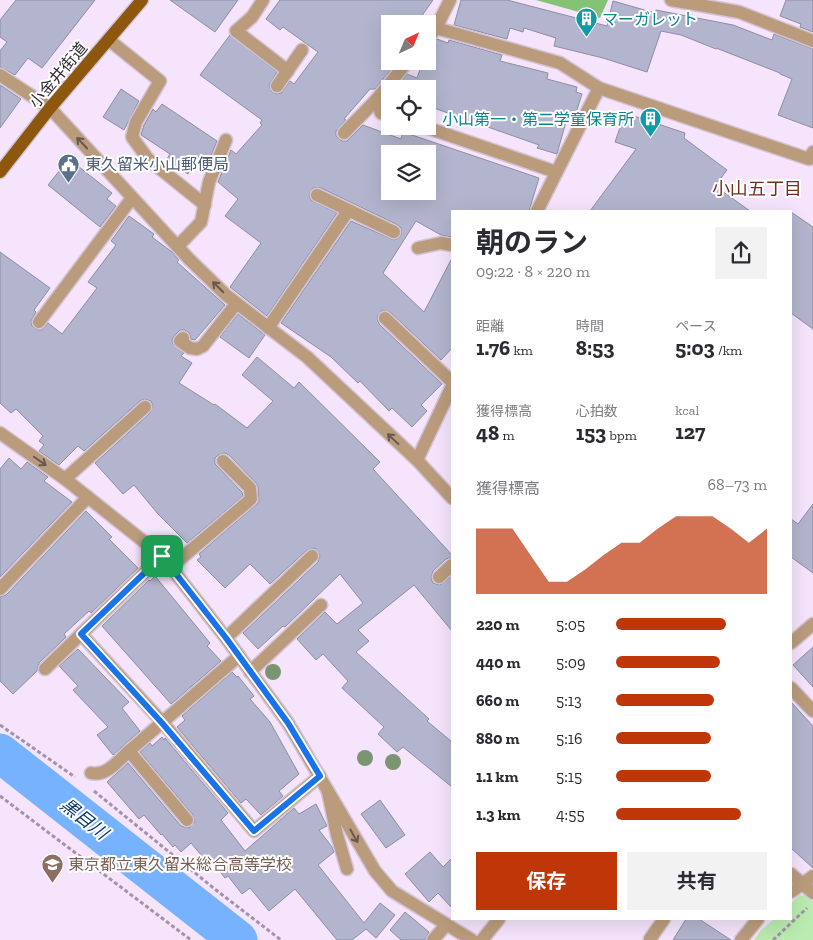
<!DOCTYPE html>
<html lang="ja">
<meta charset="utf-8">
<style>
body{margin:0;font-family:"Zilla Slab","Noto Sans JP",serif;background:#f2f2f3;color:#2b2b33;height:100vh;display:flex;flex-direction:column;font-size:19px;white-space:nowrap}
*{box-sizing:border-box;margin:0}
p{font-size:16px;color:#7c7c81}
.icon{flex:none;width:28px;height:28px;fill:none;stroke:currentColor;stroke-width:2;stroke-linecap:round;stroke-linejoin:round}
.map{position:relative;flex:1;overflow:hidden}
.panel{position:absolute;left:451px;top:210px;width:341px;height:710px;display:flex;flex-direction:column;background:#fff;border-radius:0px;box-shadow:0 5px 20px #0002}
.panel>*{flex:none}
.needle{width:32px;rotate:44deg}
.buttons{position:absolute;left:381px;top:15px;display:grid;gap:10px}
.buttons a{display:grid;place-items:center;width:55px;height:55px;border-radius:0px;background:#fff;box-shadow:0 5px 20px #0002;font-size:25px}
.pin{position:absolute;display:grid;place-items:center;width:42px;height:42px;color:#fff;margin:-21px;border-radius:10px;box-shadow:0 2px 8px #0006}
.round{display:grid;place-items:center;flex:none;width:52px;height:52px;border-radius:0px;background:#f2f2f3}
.head{display:flex;align-items:center;justify-content:space-between;height:85px;padding:0 25px}
h1{font-size:28px;font-weight:700;line-height:38px}
.metrics{display:grid;grid-template-columns:repeat(3,1fr);gap:8px;height:85px;padding:5px 25px}
.metrics div{display:grid;align-content:center}
.metrics b{font-size:21px;font-weight:700}
.metrics small{font-size:14px;font-weight:400}
.metrics p{font-size:14px}
.chart{height:140px;padding:10px 25px}
.chart p{display:flex;justify-content:space-between}
.chart svg{width:100%;height:90px;margin-top:5px;fill:#bf3709;opacity:.7}
.cta{display:flex;gap:10px;margin-top:auto;padding:10px 25px}
.cta a{flex:1;height:58px;border-radius:0px;background:#bf3709;color:#fff;font-size:20px;font-weight:700;line-height:58px;text-align:center}
.cta a+a{background:#f2f2f3;color:#2b2b33}
ul{padding:0 25px;list-style:none;font-size:16px}
li{display:grid;grid-template-columns:80px 60px 1fr;align-items:center;height:38px}
li i{height:12px;border-radius:6px;background:#bf3709}
.map>svg:first-child{display:block}
.green{fill:#bbebb0}
.forest{fill:#84c375}
.lines{fill:none;stroke-linecap:round;stroke-linejoin:round}
.river{stroke:#77b2fe;stroke-width:39}
.building{fill:#b2b5cd;stroke:#8b8ea5;fill-rule:evenodd}
.service-casing{stroke:#d2c3d7;stroke-width:15}
.minor-casing{stroke:#d2c3d7;stroke-width:15}
.primary-casing{stroke:#d2c3d7;stroke-width:15}
.path{stroke:#a194a5;stroke-width:3;stroke-dasharray:4 2.5;stroke-linecap:butt}
.service{stroke:#ba9c7c;stroke-width:12}
.minor{stroke:#ba9c7c;stroke-width:12}
.primary{stroke:#8d570d;stroke-width:12}
.tree{fill:#7b9572}
.oneway{stroke:#685850}
.route-casing{stroke:#fff;stroke-width:10}
.route{stroke:#1a73e8;stroke-width:6}
.labels{text-anchor:middle;dominant-baseline:central;stroke-width:4;stroke-linejoin:round;paint-order:stroke}
.culture-label{font-size:16px;fill:#0d838f;stroke:#fff;text-anchor:start}
.street-label{font-size:16px;fill:#312b33;stroke:#fff}
.service-label{font-size:16px;fill:#4e5e75;stroke:#fff;text-anchor:start}
.education-label{font-size:16px;fill:#785e54;stroke:#fff;text-anchor:start}
.neighbourhood-label{font-size:18px;fill:#732f1e;stroke:#fff}
.water-label{font-size:18px;font-style:italic;fill:#103867;stroke:#fff}
</style>
<div class="map">
<svg width="813" height="940" viewBox="0 0 813 940">
<rect width="100%" height="100%" fill="#f5e4fb"/>
<!-- green -->
<polygon class="green" points="800,895 808,896 813,902 813,940 754,940 761,930 774,919 791,919 791,903"/>
<!-- forest -->
<polygon class="forest" points="536,0 608,0 600,18"/>
<g class="lines">
<!-- river -->
<polyline class="river" points="0,753 238,940"/>
</g>
<!-- building -->
<g class="building">
<polygon points="16,0 95,0 42,68 28,58 15,75 0,67 0,51 7,42 0,37 0,20"/>
<polygon points="170,0 238,0 215,32"/>
<path d="M280,0H433L416,24H390V67L392,68L375,89H370L344,119L346,120L336,131V136L342,141H347L363,125L401,139L403,132L539,178L529,211H452V237L441,235L416,221L383,273L424,312L452,258V348L441,360L390,312L382,310L377,317L379,324L442,384L421,405L427,411L412,427L392,408L389,411L360,381L358,383L331,357L281,323L351,221L394,240L399,238L401,235V228L398,225L321,188H313L309,195L311,200L337,213L267,316L230,287L261,243L225,216L238,199L218,182L231,150L236,154L262,125L260,123L262,120L200,75L230,35L277,72L269,85L272,92L277,94L281,93L290,81L294,84L318,52L283,27L280,30L266,19ZM390,154H428V191H390Z"/>
<polygon points="461,0 507,0 607,26 613,1 655,13 656,10 733,25 772,40 774,34 813,49 813,128 778,115 792,79 780,74 780,73 716,48 716,49 681,35 661,31 647,72 603,58 554,46 556,38 524,28 523,32 510,28 507,39 454,25"/>
<polygon points="786,0 813,0 813,32 800,27 801,24 780,16"/>
<polygon points="437,39 448,43 449,40 502,55 500,61 548,73 547,79 577,87 576,92 582,94 576,113 569,111 557,154 537,148 539,145 428,106 428,89 396,89 407,74 417,78 423,61 428,61 428,46 431,45"/>
<polygon points="0,85 21,99 0,128"/>
<polygon points="121,89 139,101 124,130 103,117"/>
<polygon points="162,104 217,141 205,170 196,163 188,174 167,159 170,154 141,135 144,125 153,109 156,112"/>
<polygon points="625,113 685,133 684,138 727,170 715,186 750,211 590,211 636,149 615,142"/>
<polygon points="69,159 112,193 107,199 116,206 100,227 48,185"/>
<polygon points="791,212 813,227 813,329 791,313"/>
<polygon points="129,216 154,234 152,237 172,252 179,260 177,262 225,305 195,340 191,339 189,333 185,330 180,330 174,336 172,340 173,344 184,353 181,356 192,363 179,383 214,405 215,404 247,428 273,401 242,375 257,357 294,388 299,382 380,462 373,469 452,555 452,557 446,559 433,571 431,578 433,583 440,585 452,576 452,631 414,585 358,630 369,641 356,652 429,719 427,721 452,742 452,787 403,747 397,752 378,734 384,727 342,688 348,681 323,654 316,660 297,639 325,612 337,624 363,603 340,574 285,627 283,626 258,649 243,633 318,562 320,555 315,548 307,550 270,584 250,564 225,588 197,560 201,557 199,554 259,502 258,487 256,483 229,455 225,453 218,455 215,458 215,464 242,492 243,496 187,543 158,514 134,485 123,494 95,463 150,413 153,406 151,401 144,399 140,401 84,451 78,446 59,465 39,451 44,445 39,441 43,436 16,409 11,413 0,403 0,252 50,288 34,310 36,312 31,321 32,326 38,330 42,330 48,323 62,334 97,288 88,282 116,245 111,241"/>
<polygon points="238,314 265,335 249,358 220,337"/>
<polygon points="9,458 21,469 27,462 48,477 44,481 72,502 0,577 0,469"/>
<polygon points="813,504 813,573 791,557 791,519 798,524"/>
<polygon points="86,511 112,537 109,539 138,568 91,613 89,611 64,634 66,637 39,663 37,671 13,694 0,681 0,597 6,595"/>
<polygon points="155,576 210,643 207,646 221,661 171,704 102,626 149,580 150,581"/>
<polygon points="813,647 813,687 793,665"/>
<polygon points="78,649 129,702 122,708 140,731 113,755 97,735 108,727 73,690 78,686 59,666"/>
<polygon points="232,672 237,677 238,676 254,696 250,699 270,722 299,774 279,791 283,796 261,815 246,799 241,803 177,727 185,720 182,716"/>
<polygon points="791,702 813,726 813,868 791,848"/>
<polygon points="162,737 164,740 165,738 228,813 221,820 245,851 294,808 299,814 316,804 327,826 319,830 332,847 334,852 318,865 364,923 380,903 395,915 376,938 366,929 352,940 337,940 295,889 269,911 250,888 242,894 228,876 225,878 210,859 207,862 191,843 181,852 175,845 173,847 162,834 161,835 144,815 139,819 107,782 128,763 181,826 189,828 195,822 193,815 140,752 150,743 152,746"/>
<polygon points="380,800 405,835 386,848 361,814"/>
<polygon points="430,852 443,867 452,858 452,908 438,893 429,902 405,874"/>
<polygon points="405,912 429,932 425,940 401,940 390,930"/>
<polygon points="686,919 699,919 731,940 673,940"/>
</g>
<g class="lines">
<defs>
<g id="service">
<polyline points="109,40 160,81 136,122 132,137 148,159 205,205"/>
<polyline points="344,133 376,100"/>
<polyline points="178,246 201,222 209,182 226,140"/>
<polyline points="418,248 441,243 452,245"/>
<polyline points="183,338 180,341 190,348 197,349 203,346 236,304"/>
<polyline points="439,577 452,565"/>
<path d="M91,773C106,777 119,760 129,751"/>
<polyline points="328,792 337,835 347,869"/>
<polyline points="650,939 664,919"/>
<polyline points="433,940 446,925"/>
<polyline points="482,940 499,919"/>
</g>
<g id="minor">
<polyline points="263,0 252,17 236,31 288,71"/>
<polyline points="671,0 739,12 813,41"/>
<polyline points="436,28 560,63 599,88 806,158 809,159 813,152"/>
<polyline points="428,38 436,28 450,0"/>
<polyline points="0,75 50,108 189,259 226,295 307,357 417,460 452,498"/>
<polyline points="277,86 302,50"/>
<polyline points="390,116 381,113 376,100 408,61"/>
<polyline points="422,126 556,172"/>
<polyline points="317,195 394,232"/>
<polyline points="537,211 599,88"/>
<polyline points="385,318 452,382"/>
<polyline points="39,322 132,198"/>
<polyline points="268,328 348,211"/>
<polyline points="0,433 65,479 162,556 226,638 288,723 375,871 392,891 472,940"/>
<polyline points="417,460 452,386"/>
<polyline points="65,479 145,407"/>
<polyline points="162,556 81,634 163,723 254,831 320,776"/>
<polyline points="171,567 251,499 250,488 223,461"/>
<polyline points="0,589 88,497"/>
<polyline points="226,638 312,556"/>
<polyline points="791,643 813,624"/>
<polyline points="45,669 81,634"/>
<polyline points="250,672 321,605"/>
<polyline points="791,688 813,711"/>
<polyline points="187,820 129,751 239,656"/>
<polyline points="791,874 813,893"/>
<polyline points="791,892 813,876"/>
<polyline points="741,940 758,919"/>
</g>
<polyline id="primary" points="0,172 50,108 142,0"/>
</defs>
<!-- service casing -->
<use href="#service" class="service-casing"/>
<!-- minor casing -->
<use href="#minor" class="minor-casing"/>
<!-- primary casing -->
<use href="#primary" class="primary-casing"/>
<!-- path -->
<g class="path">
<polyline points="0,725 75,777"/>
<polyline points="94,791 216,890 281,940"/>
<polyline points="0,796 191,940"/>
<polyline points="773,940 807,908"/>
</g>
<!-- service -->
<use href="#service" class="service"/>
<!-- minor -->
<use href="#minor" class="minor"/>
<!-- primary -->
<use href="#primary" class="primary"/>
</g>
<!-- trees -->
<g class="tree">
<circle cx="273" cy="672" r="8"/>
<circle cx="365" cy="758" r="8"/>
<circle cx="393" cy="762" r="8"/>
</g>
<!-- one-way arrows -->
<defs><path id="oneway-shaft" d="M-6 0H5M1.5-3L5.5 0L1.5 3" fill="none" stroke-width="1.6" stroke-linecap="round" stroke-linejoin="round" transform="scale(1.25)"/></defs>
<g class="oneway">
<use href="#oneway-shaft" transform="translate(82 143) rotate(-133)"/>
<use href="#oneway-shaft" transform="translate(218 287) rotate(-135)"/>
<use href="#oneway-shaft" transform="translate(393 439) rotate(-137)"/>
<use href="#oneway-shaft" transform="translate(40 461) rotate(35)"/>
<use href="#oneway-shaft" transform="translate(354 836) rotate(60)"/>
</g>
<g class="lines">
<defs>
<polygon id="route" points="162,556 226,638 288,723 320,776 254,831 162,723 81,634"/>
</defs>
<!-- route casing -->
<use href="#route" class="route-casing"/>
<!-- route -->
<use href="#route" class="route"/>
</g>
<!-- icons -->
<defs>
<symbol id="building-pin" viewBox="-11 -11 22 30"><path d="M0 17L-7.5 6A9.5 9.5 0 1 1 7.5 6Z" fill="#0f9aa8" stroke="#fff"/><path d="M-4-6H4V6H1V3H-1V6H-4ZM-2.5-4.3h1.7v1.8h-1.7ZM.8-4.3h1.7v1.8H.8ZM-2.5-1h1.7V.8h-1.7ZM.8-1h1.7V.8H.8Z" fill="#fff"/></symbol>
<symbol id="civic-pin" viewBox="-11 -11 22 30"><path d="M0 17L-7.5 6A9.5 9.5 0 1 1 7.5 6Z" fill="#5c6f8a" stroke="#fff"/><path d="M-.6-6.5H3V-4.5H.6V-3L4-1V1h2V6H-6V1h2V-1L-.6-3ZM-1.2 2.5V6h2.4V2.5Z" fill="#fff"/></symbol>
<symbol id="school-pin" viewBox="-11 -11 22 30"><path d="M0 17L-7.5 6A9.5 9.5 0 1 1 7.5 6Z" fill="#8d6e63" stroke="#fff"/><path d="M0-5L7-2L0 1L-7-2ZM-4 1L0 2.5L4 1V4Q0 6-4 4Z" fill="#fff"/></symbol>
</defs>
<g fill-rule="evenodd">
<use href="#building-pin" x="574" y="6" width="25" height="34"/>
<use href="#building-pin" x="638" y="106" width="25" height="34"/>
<use href="#civic-pin" x="56" y="152" width="25" height="34"/>
<use href="#school-pin" x="40" y="852" width="25" height="34"/>
</g>
<g class="labels">
<!-- culture labels -->
<g class="culture-label">
<text x="602" y="19">マーガレット</text>
<text x="634" y="119" text-anchor="end">小山第一・第二学童保育所</text>
</g>
<!-- street labels -->
<g class="street-label">
<text transform="translate(58 75) rotate(-50)">小金井街道</text>
</g>
<!-- service labels -->
<g class="service-label">
<text x="85" y="164">東久留米小山郵便局</text>
</g>
<!-- education labels -->
<g class="education-label">
<text x="68" y="864">東京都立東久留米総合高等学校</text>
</g>
<!-- neighbourhood labels -->
<g class="neighbourhood-label">
<text x="757" y="189">小山五丁目</text>
</g>
<!-- water labels -->
<g class="water-label">
<text transform="translate(84 819) rotate(38)">黒目川</text>
</g>
</g>
</svg>
<div class="buttons">
<a><svg class="needle" viewBox="-14 -14 28 28"><path d="M0-13l5 13h-10z" fill="#e53935"/><path d="M0 13l5-13h-10z" fill="#7c7c81"/></svg></a>
<a><svg class="icon" aria-label="locate" viewBox="0 0 24 24"><circle cx="12" cy="12" r="6"/><path d="M12 2v4M12 18v4M2 12h4M18 12h4"/></svg></a>
<a><svg class="icon" aria-label="layers" viewBox="0 0 24 24"><path d="M12 4l9 5-9 5-9-5zM3 14l9 5 9-5"/></svg></a>
</div>
<div class="pin" style="left:162px;top:556px;background:#1e9e55"><svg class="icon" aria-label="arrive" viewBox="0 0 24 24"><path d="M6 21V4h12l-3 4 3 4H6"/></svg></div>
<section class="panel">
<div class="head"><div><h1>朝のラン</h1><p>09:22 · 8 × 220 m</p></div><a class="round"><svg class="icon" aria-label="share" viewBox="0 0 24 24"><path d="M12 15V3M7 8l5-5 5 5M5 13v7h14v-7"/></svg></a></div>
<div class="metrics">
<div><p>距離</p><b>1.76<small> km</small></b></div>
<div><p>時間</p><b>8:53</b></div>
<div><p>ペース</p><b>5:03<small> /km</small></b></div>
</div>
<div class="metrics">
<div><p>獲得標高</p><b>48<small> m</small></b></div>
<div><p>心拍数</p><b>153<small> bpm</small></b></div>
<div><p>kcal</p><b>127</b></div>
</div>
<div class="chart"><p><span>獲得標高</span>68–73 m</p>
<svg viewBox="0 0 160 44" preserveAspectRatio="none"><path d="M0 44V12L10 12L20 12L30 25L40 38L50 38L60 32L70 25L80 19L90 19L100 12L110 6L120 6L130 6L140 12L150 19L160 12V44z"/></svg>
</div>
<ul>
<li><b>220 m</b>5:05<i style="width:73%"></i></li>
<li><b>440 m</b>5:09<i style="width:69%"></i></li>
<li><b>660 m</b>5:13<i style="width:65%"></i></li>
<li><b>880 m</b>5:16<i style="width:63%"></i></li>
<li><b>1.1 km</b>5:15<i style="width:63%"></i></li>
<li><b>1.3 km</b>4:55<i style="width:83%"></i></li>
</ul>
<div class="cta"><a>保存</a><a>共有</a></div>
</section>
</div>
